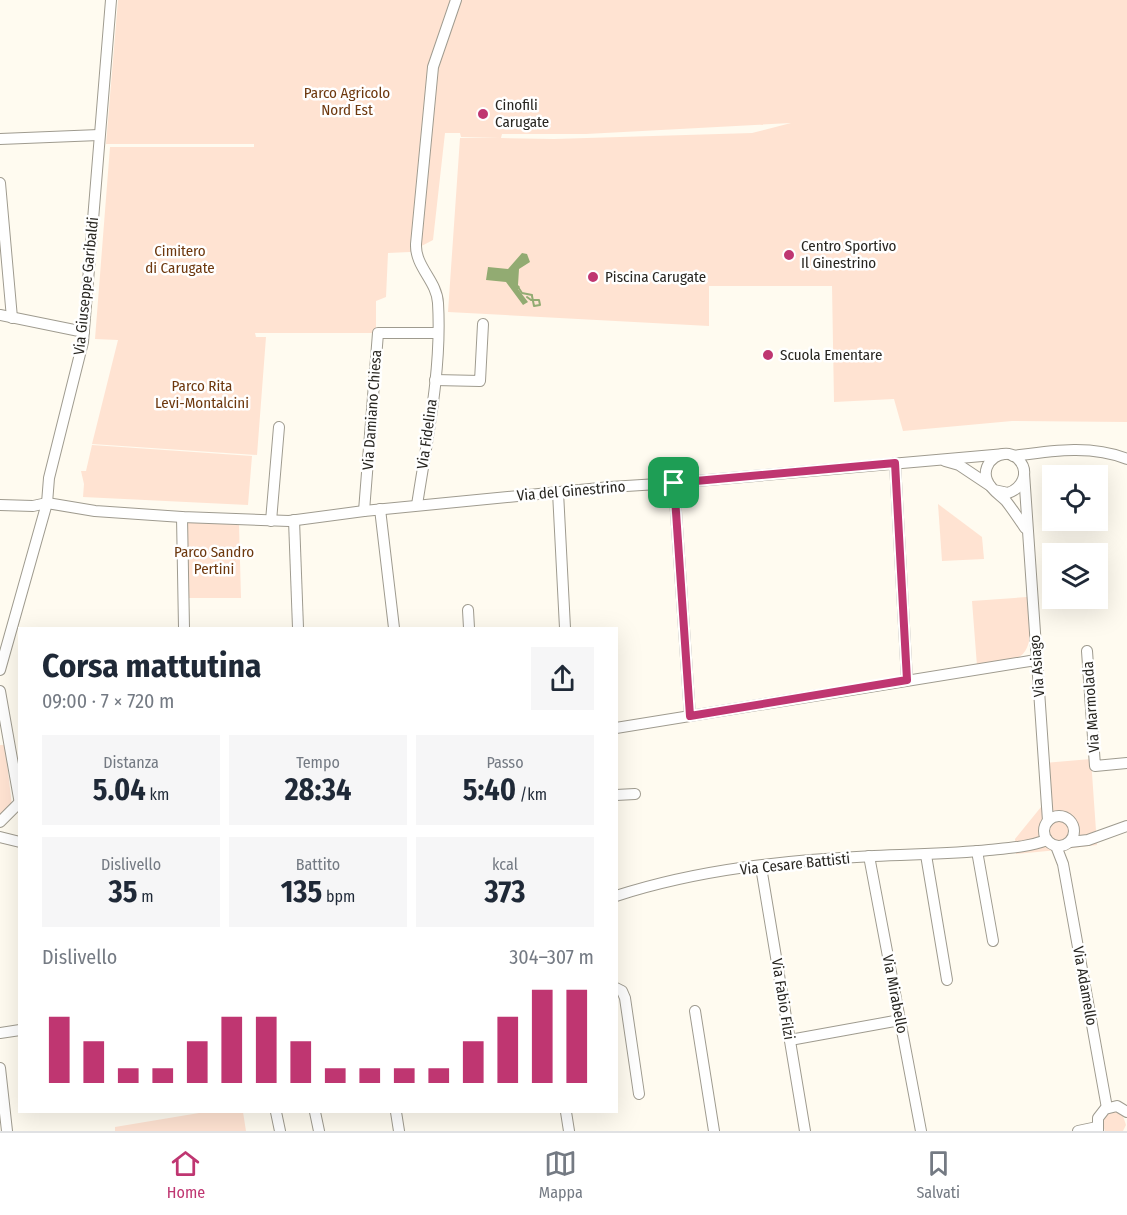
<!DOCTYPE html>
<html lang="it">
<meta charset="utf-8">
<style>
body{margin:0;font-family:"Fira Sans Condensed",sans-serif;background:#f6f6f7;color:#1f2937;height:100vh;display:flex;flex-direction:column;font-size:22px;white-space:nowrap}
*{box-sizing:border-box;margin:0}
p{font-size:20px;color:#747a83}
.icon{flex:none;width:33px;height:33px;fill:none;stroke:currentColor;stroke-width:2;stroke-linecap:round;stroke-linejoin:round}
.map{position:relative;flex:1;overflow:hidden}
.drawer{position:absolute;left:18px;top:627px;width:600px;height:486px;display:flex;flex-direction:column;background:#fff;border-radius:0px;box-shadow:0 6px 24px #0002}
.drawer>*{flex:none}
.fabs{position:absolute;left:1042px;top:465px;display:grid;gap:12px}
.fabs a{display:grid;place-items:center;width:66px;height:66px;border-radius:0px;background:#fff;box-shadow:0 6px 24px #0002;font-size:30px}
.pin{position:absolute;display:grid;place-items:center;width:51px;height:51px;color:#fff;margin:-26px;border-radius:12px;box-shadow:0 3px 9px #0006}
.round{display:grid;place-items:center;flex:none;width:63px;height:63px;border-radius:0px;background:#f6f6f7}
.head{display:flex;align-items:center;justify-content:space-between;height:102px;padding:0 24px}
h1{font-size:33px;font-weight:700;line-height:45px}
.metrics{display:grid;grid-template-columns:repeat(3,1fr);gap:9px;height:102px;padding:6px 24px}
.metrics div{display:grid;align-content:center;border-radius:0px;background:#f6f6f7;text-align:center}
.metrics b{font-size:30px;font-weight:700}
.metrics small{font-size:16px;font-weight:400}
.metrics p{font-size:16px}
.chart{height:168px;padding:12px 24px}
.chart p{display:flex;justify-content:space-between}
.chart svg{width:100%;height:108px;margin-top:6px;stroke:#bf3671;stroke-width:6}
.tab-bar{display:flex;justify-content:space-around;align-items:center;height:84px;border-top:2px solid #e0e1e3;background:#fff;font-size:16px;color:#747a83}
.tab-bar a{display:grid;justify-items:center;gap:3px}
.tab-bar .on{color:#bf3671}
.map>svg:first-child{display:block}
.green{fill:#ffe3d2;fill-rule:evenodd}
.water{fill:#92ab72}
.lines{fill:none;stroke-linecap:round;stroke-linejoin:round}
.stream{stroke:#92ab72;stroke-width:2}
.minor-casing{stroke:#9f9b8f;stroke-width:12}
.minor{stroke:#fff;stroke-width:10}
.route-casing{stroke:#fff;stroke-width:12}
.route{stroke:#bf3671;stroke-width:8}
.poi-dot{fill:#bf3671;stroke:#fff;stroke-width:2}
.labels{text-anchor:middle;dominant-baseline:central;stroke-width:5;stroke-linejoin:round;paint-order:stroke}
.park-label{font-size:15px;fill:#6d380e;stroke:#fff}
.poi-label{font-size:15px;fill:#282621;stroke:#fff;text-anchor:start}
.street-label{font-size:15px;fill:#282621;stroke:#fff}
</style>
<div class="map">
<svg width="1127" height="1131" viewBox="0 0 1127 1131">
<rect width="100%" height="100%" fill="#fffbf0"/>
<!-- green -->
<g class="green">
<path d="M118,0H1127V422L1012,421L903,431L894,399L834,402L832,286H709V326L448,312L460,138H500L461,137L460,133H445L433,240L410,252L388,253L386,297L376,301V333H255L256,337H266L257,455L92,444L118,340L95,339L110,147H254V144H106ZM791,123L752,133L554,139L501,138L502,134H586Z"/>
<polygon points="92,445 252,456 248,505 83,497 84,484 81,471 86,471"/>
<polygon points="938,504 982,537 984,559 942,561"/>
<polygon points="187,521 239,524 241,598 188,598"/>
<path d="M1027,597C1028,614 1038,651 1015,659C1003,663 989,664 977,666L972,601Z"/>
<polygon points="0,745 5,745 12,806 0,818"/>
<polygon points="1091,759 1097,845 1065,849 1063,864 1058,850 1016,854 1015,839 1041,807 1046,795 1044,763"/>
<polygon points="205,1112 243,1112 246,1131 115,1131 115,1127"/>
<path d="M1111,1112H1116L1123,1116L1126,1125L1123,1131H1105C1101,1123 1103,1116 1111,1112Z"/>
</g>
<!-- water -->
<polygon class="water" points="522,253 527,254 530,262 519,269 518,285 520,287 518,289 528,302 523,305 506,282 486,280 488,267 508,269"/>
<g class="lines">
<!-- stream -->
<polyline class="stream" points="518,287 522,293 532,295 532,296 534,306 540,305 539,300 531,300 527,297"/>
<defs>
<g id="minor">
<polyline points="0,139 99,135"/>
<polyline points="0,183 12,318"/>
<polyline points="0,315 84,332"/>
<polyline points="435,380 480,381 483,324"/>
<path d="M1013,456C1050,451 1091,444 1127,459"/>
<polyline points="945,461 959,465 989,485"/>
<polyline points="895,463 907,680"/>
<polyline points="1024,473 1048,821"/>
<polyline points="674,483 690,716"/>
<path d="M994,490L1008,493C1023,488 1030,471 1018,459C1004,445 980,462 987,480C990,489 1000,495 1006,501C1013,510 1019,519 1025,528"/>
<polyline points="558,492 565,628"/>
<polyline points="0,505 33,506 47,503 95,511 182,517 289,521 364,511 610,487 674,483 1005,454"/>
<path d="M417,505C427,439 442,370 438,303C437,281 415,267 416,244L433,67L456,0"/>
<polyline points="380,509 394,628"/>
<polyline points="364,511 378,333 438,333"/>
<polyline points="182,517 184,628"/>
<polyline points="294,520 298,628"/>
<polyline points="271,521 279,427"/>
<polyline points="468,610 469,628"/>
<polyline points="1087,651 1095,766 1127,763"/>
<polyline points="0,670 47,503 49,478 83,342 111,0"/>
<polyline points="0,691 20,804"/>
<polyline points="616,728 1036,660"/>
<polyline points="616,795 635,794"/>
<circle cx="1059" cy="831" r="15"/>
<polyline points="0,822 19,803"/>
<polyline points="0,837 20,842"/>
<polyline points="1070,842 1088,840 1127,826"/>
<polyline points="1056,846 1063,864 1107,1108"/>
<polyline points="977,851 993,941"/>
<polyline points="926,855 947,980"/>
<polyline points="869,856 921,1131"/>
<polyline points="761,867 805,1131"/>
<path d="M616,896C699,869 788,860 874,856C912,854 951,854 989,850C1009,848 1028,847 1047,840"/>
<polyline points="616,988 622,991 625,998 639,1094"/>
<polyline points="695,1011 714,1131"/>
<polyline points="0,1033 20,1030"/>
<polyline points="790,1040 900,1020"/>
<polyline points="0,1068 7,1131"/>
<polyline points="276,1112 280,1131"/>
<polyline points="315,1112 319,1131"/>
<polyline points="396,1112 399,1131"/>
<polyline points="566,1112 569,1131"/>
<polyline points="1078,1131 1097,1127"/>
<polyline points="1098,1131 1098,1118 1105,1109 1117,1106 1127,1112"/>
</g>
</defs>
<!-- minor casing -->
<use href="#minor" class="minor-casing"/>
<!-- minor -->
<use href="#minor" class="minor"/>
</g>
<g class="lines">
<defs>
<polygon id="route" points="895,463 907,680 690,716 674,483"/>
</defs>
<!-- route casing -->
<use href="#route" class="route-casing"/>
<!-- route -->
<use href="#route" class="route"/>
</g>
<!-- markers -->
<g class="poi-dot">
<circle cx="483" cy="114" r="6"/>
<circle cx="789" cy="255" r="6"/>
<circle cx="593" cy="277" r="6"/>
<circle cx="768" cy="355" r="6"/>
</g>
<g class="labels">
<!-- park labels -->
<g class="park-label">
<text x="347" y="93">Parco Agricolo<tspan x="347" dy="17">Nord Est</tspan></text>
<text x="180" y="251">Cimitero<tspan x="180" dy="17">di Carugate</tspan></text>
<text x="202" y="386">Parco Rita<tspan x="202" dy="17">Levi-Montalcini</tspan></text>
<text x="214" y="552">Parco Sandro<tspan x="214" dy="17">Pertini</tspan></text>
</g>
<!-- poi labels -->
<g class="poi-label">
<text x="495" y="105">Cinofili<tspan x="495" dy="17">Carugate</tspan></text>
<text x="801" y="246">Centro Sportivo<tspan x="801" dy="17">Il Ginestrino</tspan></text>
<text x="605" y="277">Piscina Carugate</text>
<text x="780" y="355">Scuola Ementare</text>
</g>
<!-- street labels -->
<g class="street-label">
<text transform="translate(86 286) rotate(-84)">Via Giuseppe Garibaldi</text>
<text transform="translate(372 410) rotate(-86)">Via Damiano Chiesa</text>
<text transform="translate(427 434) rotate(-82)">Via Fidelina</text>
<text transform="translate(571 491) rotate(-5)">Via del Ginestrino</text>
<text transform="translate(1037 666) rotate(-94)">Via Asiago</text>
<text transform="translate(1091 707) rotate(-94)">Via Marmolada</text>
<text transform="translate(795 864) rotate(-6)">Via Cesare Battisti</text>
<text transform="translate(1085 986) rotate(80)">Via Adamello</text>
<text transform="translate(895 994) rotate(79)">Via Mirabello</text>
<text transform="translate(783 999) rotate(81)">Via Fabio Filzi</text>
</g>
</g>
</svg>
<div class="fabs">
<a><svg class="icon" aria-label="locate" viewBox="0 0 24 24"><circle cx="12" cy="12" r="6"/><path d="M12 2v4M12 18v4M2 12h4M18 12h4"/></svg></a>
<a><svg class="icon" aria-label="layers" viewBox="0 0 24 24"><path d="M12 4l9 5-9 5-9-5zM3 14l9 5 9-5"/></svg></a>
</div>
<div class="pin" style="left:674px;top:483px;background:#1e9e55"><svg class="icon" aria-label="arrive" viewBox="0 0 24 24"><path d="M6 21V4h12l-3 4 3 4H6"/></svg></div>
<section class="drawer">
<div class="head"><div><h1>Corsa mattutina</h1><p>09:00 · 7 × 720 m</p></div><a class="round"><svg class="icon" aria-label="share" viewBox="0 0 24 24"><path d="M12 15V3M7 8l5-5 5 5M5 13v7h14v-7"/></svg></a></div>
<div class="metrics">
<div><p>Distanza</p><b>5.04<small> km</small></b></div>
<div><p>Tempo</p><b>28:34</b></div>
<div><p>Passo</p><b>5:40<small> /km</small></b></div>
</div>
<div class="metrics">
<div><p>Dislivello</p><b>35<small> m</small></b></div>
<div><p>Battito</p><b>135<small> bpm</small></b></div>
<div><p>kcal</p><b>373</b></div>
</div>
<div class="chart"><p><span>Dislivello</span>304–307 m</p>
<svg viewBox="0 0 160 44" preserveAspectRatio="none"><path d="M5 44V17M15 44V27M25 44V38M35 44V38M45 44V27M55 44V17M65 44V17M75 44V27M85 44V38M95 44V38M105 44V38M115 44V38M125 44V27M135 44V17M145 44V6M155 44V6"/></svg>
</div>
</section>
</div>
<nav class="tab-bar">
<a class="on"><svg class="icon" aria-label="home" viewBox="0 0 24 24"><path d="M3 11l9-7 9 7M6 9v11h12V9"/></svg>Home</a>
<a><svg class="icon" aria-label="map" viewBox="0 0 24 24"><path d="M3 6l6-2 6 2 6-2v14l-6 2-6-2-6 2zM9 4v14M15 6v14"/></svg>Mappa</a>
<a><svg class="icon" aria-label="saved" viewBox="0 0 24 24"><path d="M7 4h10v16l-5-4-5 4z"/></svg>Salvati</a>
</nav>
